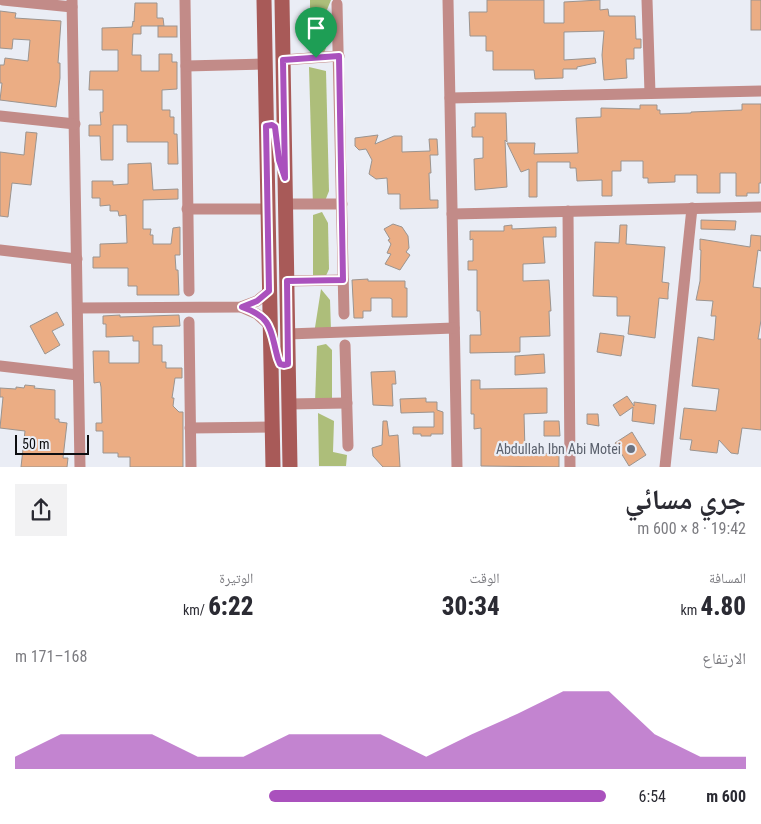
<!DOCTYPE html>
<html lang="ar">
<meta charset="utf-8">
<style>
body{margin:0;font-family:"Roboto Condensed","Noto Naskh Arabic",sans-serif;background:#f2f2f3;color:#2b2b33;direction:rtl;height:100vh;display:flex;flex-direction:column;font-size:19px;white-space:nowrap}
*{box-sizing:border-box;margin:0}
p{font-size:16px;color:#7c7c81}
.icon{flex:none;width:28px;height:28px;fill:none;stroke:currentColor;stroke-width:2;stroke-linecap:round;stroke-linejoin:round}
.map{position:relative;height:467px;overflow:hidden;direction:ltr}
.side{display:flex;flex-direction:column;background:#fff;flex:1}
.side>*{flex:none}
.scale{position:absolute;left:15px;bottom:12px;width:74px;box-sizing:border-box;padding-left:5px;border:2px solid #0d0e11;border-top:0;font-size:14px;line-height:18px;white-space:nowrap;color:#0d0e11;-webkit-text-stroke:4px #eaedf5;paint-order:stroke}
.pin{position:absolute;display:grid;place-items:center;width:42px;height:42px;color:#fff;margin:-51px -21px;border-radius:50% 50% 50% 0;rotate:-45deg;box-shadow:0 0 5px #0007}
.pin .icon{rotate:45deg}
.round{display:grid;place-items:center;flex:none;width:52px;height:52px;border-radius:0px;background:#f2f2f3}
.head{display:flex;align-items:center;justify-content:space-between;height:85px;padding:0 15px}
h1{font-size:28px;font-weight:800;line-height:38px}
.figures{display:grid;grid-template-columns:repeat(3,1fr);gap:8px;height:85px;padding:5px 15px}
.figures div{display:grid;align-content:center}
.figures b{font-size:25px;font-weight:800}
.figures small{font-size:14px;font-weight:400}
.figures p{font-size:14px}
.chart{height:140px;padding:10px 15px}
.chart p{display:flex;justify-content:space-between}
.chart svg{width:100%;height:90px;margin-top:5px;fill:#aa51bd;opacity:.7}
ul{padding:0 15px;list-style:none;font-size:16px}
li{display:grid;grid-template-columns:80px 60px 1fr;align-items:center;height:38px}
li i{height:12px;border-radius:6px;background:#aa51bd}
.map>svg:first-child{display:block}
.forest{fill:#adbe7a}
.building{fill:#ebad84;stroke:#9b948f}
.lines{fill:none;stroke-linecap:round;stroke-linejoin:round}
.street{stroke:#c28b88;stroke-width:11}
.secondary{stroke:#a85a58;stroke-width:15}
.route-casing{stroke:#fff;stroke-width:10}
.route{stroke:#aa51bd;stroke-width:6}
.worship-dot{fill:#6b7280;stroke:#eaedf5;stroke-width:2}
.labels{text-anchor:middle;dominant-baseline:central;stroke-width:4.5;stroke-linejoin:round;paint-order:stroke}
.worship-label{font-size:14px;fill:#5b616d;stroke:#eaedf5;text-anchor:end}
</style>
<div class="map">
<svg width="761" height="467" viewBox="0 0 761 467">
<rect width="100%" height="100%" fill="#eaedf5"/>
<!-- forest -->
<g class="forest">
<polygon points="310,0 331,0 324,17 326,48 322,57 310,62"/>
<polygon points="309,67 326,71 329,191 325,201 313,206"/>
<polygon points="322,212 328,223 329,269 325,278 313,284 313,215"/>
<polygon points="321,289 330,300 331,331 314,334"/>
<polygon points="326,344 332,350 332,398 315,403 317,346"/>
<polygon points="318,413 334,421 333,452 347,455 346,466 319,466"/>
</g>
<!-- building -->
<g class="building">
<polygon points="487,0 544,0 544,23 564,23 564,2 600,0 600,10 608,9 609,16 635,16 636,39 641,39 641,48 634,48 634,59 626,59 627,78 604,80 602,55 604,31 564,32 564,60 595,58 596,63 577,67 577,69 563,69 563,78 535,79 534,70 493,70 493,51 486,51 486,36 470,36 469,12 487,12"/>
<rect x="751" y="0" width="10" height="30"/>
<polygon points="135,3 157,3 157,18 163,18 164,26 141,26 141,34 133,34 132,55 141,55 141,71 159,71 159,54 172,54 172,62 177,62 177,89 162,90 162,110 170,110 170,117 174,117 174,134 177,134 178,164 168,164 168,142 127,142 127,125 113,125 113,160 101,160 100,136 89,136 89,125 101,125 100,112 103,112 103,90 89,90 90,71 118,71 118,50 102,50 102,28 132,27 133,21 134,22"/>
<polygon points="0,11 16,13 15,18 61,21 58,63 60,63 60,78 56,107 0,100 2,83 0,83 0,65 4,65 5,58 28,61 30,40 13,39 12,49 0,48"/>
<rect x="158" y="26" width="19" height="11"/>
<polygon points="742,104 761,104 761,183 759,183 759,193 747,193 747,196 736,196 736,173 720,173 720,193 697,193 697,175 675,175 675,182 648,183 648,178 643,178 643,161 621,161 621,171 612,171 612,196 602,196 602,180 577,181 576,168 570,168 570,162 537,162 537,197 529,197 529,169 521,172 507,143 535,143 534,154 578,153 576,118 601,117 601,108 640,109 640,105 657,105 657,110 660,110 660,114 691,113 691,112 742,110"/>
<polygon points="475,113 506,113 507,142 505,140 507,187 475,190 474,159 483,158 483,137 472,137 472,127 475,127"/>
<polygon points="26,132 37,133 31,185 12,183 8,217 0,216 0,152 24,155"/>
<polygon points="378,135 375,144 394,136 402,136 402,152 430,151 429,139 437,139 438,155 430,155 431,173 429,173 430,200 438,200 438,208 400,209 400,194 388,194 387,178 376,179 369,174 372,160 366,149 359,150 355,146 355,138"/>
<polygon points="151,163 153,190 178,189 178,199 143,200 143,229 151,229 150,235 153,235 153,244 171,244 173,228 180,227 180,255 175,255 176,270 178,270 179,295 137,295 137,286 128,286 128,268 93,268 93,257 100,257 100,244 127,243 126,215 119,216 118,211 110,211 110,205 100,206 100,198 92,198 92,181 113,181 113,185 128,184 128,164"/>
<polygon points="701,220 736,221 735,230 701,229"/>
<polygon points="393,224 402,227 408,236 409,248 406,252 410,255 400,270 385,264 391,254 387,253 391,244 388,240 390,239 384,229"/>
<polygon points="512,225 512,229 556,227 556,237 543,237 545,263 523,264 523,281 549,280 551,311 549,311 550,336 520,337 520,352 470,353 470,335 481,335 480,311 477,311 477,270 468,270 468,261 473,261 473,239 470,240 470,231 504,231 504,226"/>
<polygon points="620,225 627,225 626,244 665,247 662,282 669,283 668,292 668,299 659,298 655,338 628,334 630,316 617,316 617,297 593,296 595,242 619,243"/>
<polygon points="751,235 761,236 761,251 758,250 753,287 761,288 761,320 758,339 761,339 761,430 742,428 738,454 731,453 719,440 717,453 690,450 692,440 680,439 684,408 716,411 719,389 692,386 698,337 714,340 716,316 711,316 713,301 696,300 700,281 701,250 700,250 700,239 750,247"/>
<polygon points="368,279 368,281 405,281 405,288 407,288 407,317 392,317 392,299 390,298 371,298 371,311 363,311 363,318 354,318 352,280"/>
<polygon points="57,312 64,325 52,331 60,345 45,354 30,326"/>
<polygon points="120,315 120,317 179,315 180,326 153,327 153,345 162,345 162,362 166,362 166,368 182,368 182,378 175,378 172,398 174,398 173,406 179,412 183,412 183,467 130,467 130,457 118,457 118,453 103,453 103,431 96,431 96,423 102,423 101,387 100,382 94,383 93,351 109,351 109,363 139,363 139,341 133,341 133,336 106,337 106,324 103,324 103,316"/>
<polygon points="600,333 624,336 621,356 597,352"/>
<polygon points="544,354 545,373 515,375 515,356"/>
<polygon points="395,371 396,384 392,384 393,406 373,405 371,372"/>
<polygon points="471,380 480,380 480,389 547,388 547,413 524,414 525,451 530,451 530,454 559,453 559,467 481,466 481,428 474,429 474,414 471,414"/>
<polygon points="25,385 35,386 34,388 55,390 55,419 59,419 59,422 67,423 63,458 68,458 67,467 21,467 25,431 0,428 3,397 0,397 0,388 16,389 16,387 24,388"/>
<polygon points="627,396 634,406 634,402 656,405 654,424 632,421 633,407 620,416 613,405"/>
<polygon points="426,398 426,402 437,402 437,410 443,412 443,434 431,434 431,436 421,436 421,434 413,434 413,427 434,427 434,412 401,413 400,399"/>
<polygon points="587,414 598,414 599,426 587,424"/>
<polygon points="383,421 387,421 389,436 398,435 400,467 383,467 373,456 372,448 382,445"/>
<polygon points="544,421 559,421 560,436 544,436"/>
<polygon points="632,432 646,455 629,466 615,443"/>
</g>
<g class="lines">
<!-- street -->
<g class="street">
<polyline points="3,0 72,7"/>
<polyline points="72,0 80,467"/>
<polyline points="185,0 189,291"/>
<polyline points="448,0 457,467"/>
<polyline points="647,0 650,93"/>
<polyline points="337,4 344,314"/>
<polyline points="283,60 339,56"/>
<polyline points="186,66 265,64"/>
<polyline points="450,98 761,91"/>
<polyline points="0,116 75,124"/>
<polyline points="285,204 342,204"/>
<polyline points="187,209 268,209"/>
<polyline points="568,211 570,467"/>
<polyline points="452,214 761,207"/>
<polyline points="0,250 77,259"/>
<polyline points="287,281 343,280"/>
<polyline points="241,307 257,314 270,326"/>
<polyline points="78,308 241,307 257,301 269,291"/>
<polyline points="189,322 191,467"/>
<polyline points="288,334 454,328"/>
<polyline points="345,345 348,446"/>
<polyline points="0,366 78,375"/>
<polyline points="289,404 347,403"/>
<polyline points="190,428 272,427"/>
<polyline points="665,467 692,208"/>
</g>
<!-- secondary -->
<g class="secondary">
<polyline points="264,0 273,467"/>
<polyline points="282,0 290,467"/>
</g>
</g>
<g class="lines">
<defs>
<path id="route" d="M339,56L343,280L287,281L288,364L284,365L280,364L278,359C270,331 274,318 242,307L257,301L269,291L266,126L272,125L275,127L279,160L285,178L283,60Z"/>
</defs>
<!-- route casing -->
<use href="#route" class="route-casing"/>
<!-- route -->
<use href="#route" class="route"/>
</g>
<!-- markers -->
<circle class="worship-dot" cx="631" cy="449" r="5"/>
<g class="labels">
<!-- worship labels -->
<g class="worship-label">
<text x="621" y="449">Abdullah Ibn Abi Motei</text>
</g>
</g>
</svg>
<div class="scale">50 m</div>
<div class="pin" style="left:316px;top:58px;background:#1e9e55"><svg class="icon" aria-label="arrive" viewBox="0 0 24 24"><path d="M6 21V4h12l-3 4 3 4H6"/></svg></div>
</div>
<section class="side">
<div class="head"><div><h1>جري مسائي</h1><p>19:42 · 8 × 600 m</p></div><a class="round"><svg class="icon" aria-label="share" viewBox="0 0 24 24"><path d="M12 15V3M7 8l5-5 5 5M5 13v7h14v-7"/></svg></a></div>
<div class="figures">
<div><p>المسافة</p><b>4.80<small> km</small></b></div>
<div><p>الوقت</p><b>30:34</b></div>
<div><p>الوتيرة</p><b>6:22<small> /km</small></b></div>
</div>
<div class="chart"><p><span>الارتفاع</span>168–171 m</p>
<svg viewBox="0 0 160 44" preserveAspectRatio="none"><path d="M0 44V38L10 27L20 27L30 27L40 38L50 38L60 27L70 27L80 27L90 38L100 27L110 17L120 6L130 6L140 27L150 38L160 38V44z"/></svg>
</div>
<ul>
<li><b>600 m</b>6:54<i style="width:57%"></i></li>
</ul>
</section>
